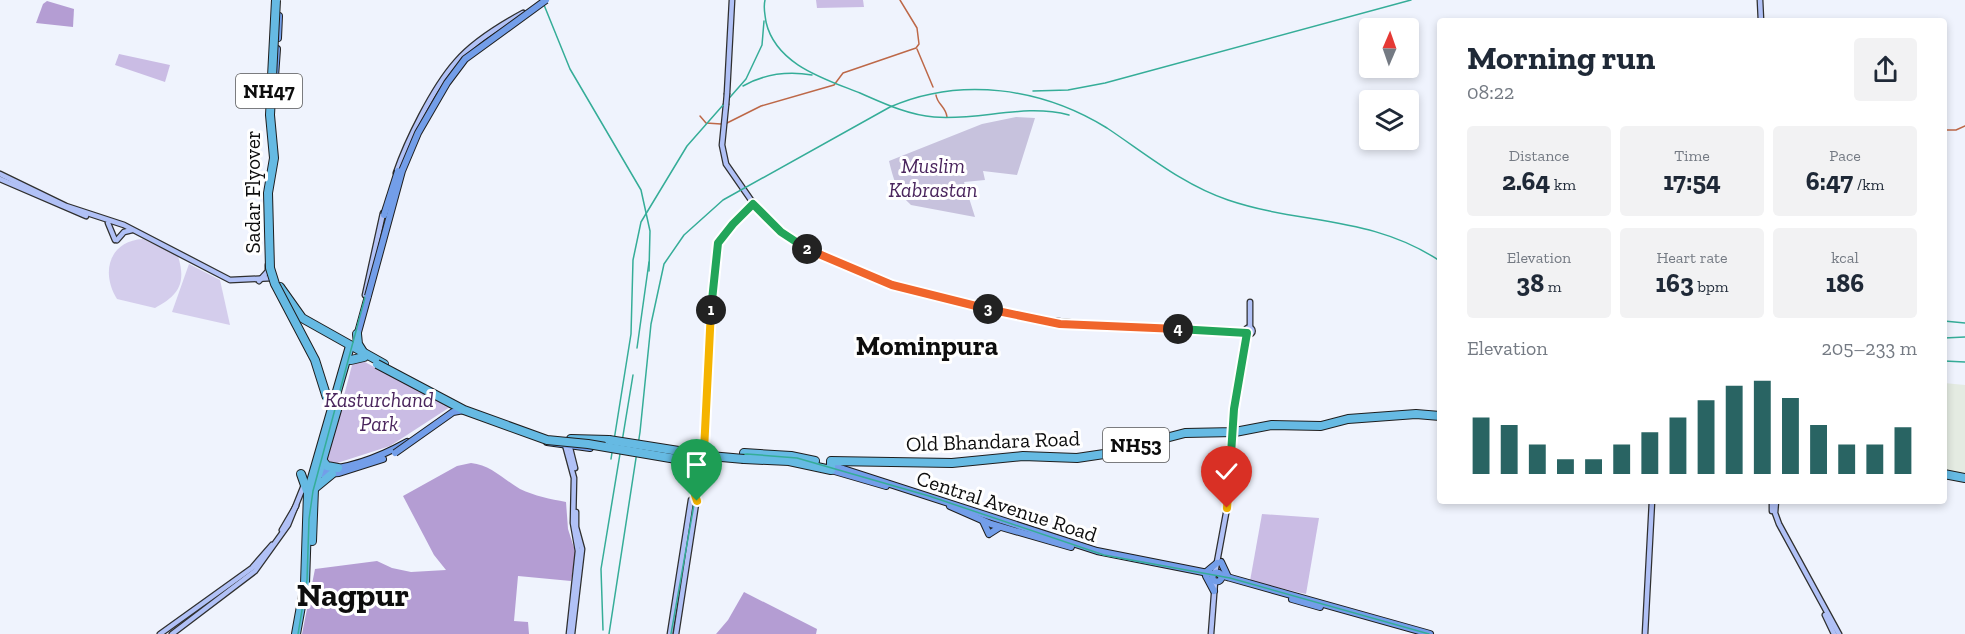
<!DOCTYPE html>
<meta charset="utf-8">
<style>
body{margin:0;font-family:"Zilla Slab",serif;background:#f2f2f3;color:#1f2937;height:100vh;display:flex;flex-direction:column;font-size:22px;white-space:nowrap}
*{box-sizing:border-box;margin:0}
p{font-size:20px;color:#747a83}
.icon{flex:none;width:33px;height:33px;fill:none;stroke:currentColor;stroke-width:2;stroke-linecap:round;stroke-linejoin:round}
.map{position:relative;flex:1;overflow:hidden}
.sheet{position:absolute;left:1437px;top:18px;width:510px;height:486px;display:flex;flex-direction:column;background:#fff;border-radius:6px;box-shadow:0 3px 9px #0003}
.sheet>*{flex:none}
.needle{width:39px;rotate:2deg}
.tools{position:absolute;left:1359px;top:18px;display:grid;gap:12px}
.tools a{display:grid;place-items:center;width:60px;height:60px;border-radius:6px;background:#fff;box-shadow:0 3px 9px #0003;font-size:30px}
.pin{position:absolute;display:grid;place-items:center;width:51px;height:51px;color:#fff;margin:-62px -26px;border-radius:50% 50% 50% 0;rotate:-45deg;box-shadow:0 0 6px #0007}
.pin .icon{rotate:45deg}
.km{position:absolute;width:30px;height:30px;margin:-15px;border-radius:50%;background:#222;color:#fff;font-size:16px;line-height:30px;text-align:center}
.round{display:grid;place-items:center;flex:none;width:63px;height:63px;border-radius:6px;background:#f2f2f3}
.head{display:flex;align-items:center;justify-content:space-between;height:102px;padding:0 30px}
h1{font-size:33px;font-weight:700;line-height:45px}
.metrics{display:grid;grid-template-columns:repeat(3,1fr);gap:9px;height:102px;padding:6px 30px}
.metrics div{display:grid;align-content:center;border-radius:6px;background:#f2f2f3;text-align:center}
.metrics b{font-size:26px;font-weight:700}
.metrics small{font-size:16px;font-weight:400}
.metrics p{font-size:16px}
.chart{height:168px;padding:12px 30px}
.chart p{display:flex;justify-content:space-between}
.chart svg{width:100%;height:108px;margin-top:6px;stroke:#296463;stroke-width:6}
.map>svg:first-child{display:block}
.industrial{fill:#e4ebe2}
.green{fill:#cabce4}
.forest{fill:#b49dd3}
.cemetery{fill:#c7c2dd}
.pitch{fill:#d4cdec}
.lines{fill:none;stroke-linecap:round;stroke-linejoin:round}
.stream{stroke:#bd6848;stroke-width:1.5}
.secondary-casing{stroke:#2f2f2f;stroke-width:7}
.primary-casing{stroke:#1e1e1e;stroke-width:8}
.highway-casing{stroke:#1e1e1e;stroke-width:10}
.secondary{stroke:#b1c1f6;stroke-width:4.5}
.primary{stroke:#739ee9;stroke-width:6}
.highway{stroke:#66bae3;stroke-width:8}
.rail{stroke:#35ad98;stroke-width:1.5}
.secondary-bridge-casing{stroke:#2f2f2f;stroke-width:7;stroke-linecap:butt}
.primary-bridge-casing{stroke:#1e1e1e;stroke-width:8;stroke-linecap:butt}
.highway-bridge-casing{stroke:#1e1e1e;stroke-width:10;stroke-linecap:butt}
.secondary-bridge{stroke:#b1c1f6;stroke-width:4.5}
.primary-bridge{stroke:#739ee9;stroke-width:6}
.highway-bridge{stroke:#66bae3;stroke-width:8}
.split-1-casing{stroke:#fff;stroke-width:12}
.split-2-casing{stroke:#fff;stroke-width:12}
.split-3-casing{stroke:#fff;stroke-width:12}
.split-4-casing{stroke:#fff;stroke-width:12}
.split-5-casing{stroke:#fff;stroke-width:12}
.split-6-casing{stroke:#fff;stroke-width:12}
.split-1{stroke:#f5b400;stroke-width:8}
.split-2{stroke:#22a559;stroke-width:8}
.split-3{stroke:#f0652b;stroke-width:8}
.split-4{stroke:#f0652b;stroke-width:8}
.split-5{stroke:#22a559;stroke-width:8}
.split-6{stroke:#f5b400;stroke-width:8}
.labels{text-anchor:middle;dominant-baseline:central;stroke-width:6;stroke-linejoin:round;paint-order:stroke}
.shield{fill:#fff;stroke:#565656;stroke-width:1.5}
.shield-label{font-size:20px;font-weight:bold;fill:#0d0d0d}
.park-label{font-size:21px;font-style:italic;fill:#4a255d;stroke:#fff}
.street-label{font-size:21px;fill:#0d0d0d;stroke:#fff}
.district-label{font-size:27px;font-weight:bold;fill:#0d0d0d;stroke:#fff}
.town-label{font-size:33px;font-weight:bold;fill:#0d0d0d;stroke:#fff}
</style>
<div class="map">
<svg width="1965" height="634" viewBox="0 0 1965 634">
<rect width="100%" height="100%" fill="#eff3fd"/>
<!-- industrial -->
<polygon class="industrial" points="1944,383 1965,385 1965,474 1944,471"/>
<!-- green -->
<g class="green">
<polygon points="816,0 863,0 864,7 817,8"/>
<polygon points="119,54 170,65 165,82 115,65"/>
<polygon points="361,360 450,407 390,446 331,465 327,461 352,365"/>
<polygon points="1262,514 1319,518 1306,594 1250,581"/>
</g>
<!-- forest -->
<g class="forest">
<polygon points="47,1 74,9 73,27 36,23 43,4"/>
<path d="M471,463C491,465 503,479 520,489C535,496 550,499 566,502L568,529L576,554L571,581L518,576L514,621L528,622L529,634H302L315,569L377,561L392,568L411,572L446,570L434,555L403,496L457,466Z"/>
<polygon points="744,592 817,629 816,634 716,634 728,620"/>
</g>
<!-- cemetery -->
<path class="cemetery" d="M1016,117L1035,118L1017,175L983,171L985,180L964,182L975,217L911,205C897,193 893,178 889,161L982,124Z"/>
<!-- pitch -->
<g class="pitch">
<path d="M143,239L178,256C186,282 180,295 155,308L117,299C101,274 108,241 143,239Z"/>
<polygon points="189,264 220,280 230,325 172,312"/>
</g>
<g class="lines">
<!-- stream -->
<g class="stream">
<polyline points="917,49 933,87"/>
<path d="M936,95C937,104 946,107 947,117"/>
<polyline points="700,116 706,123 721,124"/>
<polyline points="727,123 761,106 834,85 843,73 916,48 919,44 917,28 900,0"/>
<polyline points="1944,130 1956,130 1965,126"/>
</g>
<defs>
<g id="secondary">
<polyline points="1760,0 1761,21"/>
<polyline points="727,93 732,0"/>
<polyline points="726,105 722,145 726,164 760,213 790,239 807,249 892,285 1026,318 1127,328 1246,331"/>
<path d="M396,173C407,141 433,88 456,62C473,42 501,25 523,13"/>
<polyline points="0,174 66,206 124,225 230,280 273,278"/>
<polyline points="0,179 86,216"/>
<polyline points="108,223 115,240"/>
<polyline points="117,240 124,232 132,230"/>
<polyline points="259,281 268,271 268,265"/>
<polyline points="365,295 383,213"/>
<polyline points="1250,327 1250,302"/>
<circle cx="1249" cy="331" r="3.5"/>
<polyline points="564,441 574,478 573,523 578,551 569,634"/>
<polyline points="569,444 575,468"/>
<polyline points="1772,501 1772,511"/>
<polyline points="1776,501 1775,513 1779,524 1839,634"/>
<polyline points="282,530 296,506"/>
<polyline points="1215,573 1227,508 1234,409 1247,333"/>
<polyline points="1825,615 1834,634"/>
<polyline points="160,634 252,568 272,545"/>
<polyline points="172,634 255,571 288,525 304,485"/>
<polyline points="572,634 582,549 576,527 576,512"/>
<polyline points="670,634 691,500 695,495"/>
<polyline points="676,634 703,458 716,251 724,234 753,204"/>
<polyline points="1211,634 1215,582"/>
<polyline points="1645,634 1652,501"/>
</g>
<g id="primary">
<polyline points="278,38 279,16"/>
<polyline points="275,77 277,49"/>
<polyline points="357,336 368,296"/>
<polyline points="547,442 590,448"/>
<polyline points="831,465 1097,551 1213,574"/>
<path d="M318,470C349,469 380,457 407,442"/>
<polyline points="831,470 886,486"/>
<polyline points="315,475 339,473 383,459"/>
<polyline points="950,506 991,524 1071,547"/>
<polyline points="983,521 989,534 1000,527"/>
<polyline points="1221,562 1228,577"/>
<circle cx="1217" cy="577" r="4.5"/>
<polyline points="1205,573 1217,563"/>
<polyline points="1220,575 1430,634"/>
<polyline points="1206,576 1214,591"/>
<polyline points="1292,599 1320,607"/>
</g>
<g id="highway">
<polyline points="280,287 302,318 384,364"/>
<polyline points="357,334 358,344 363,352"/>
<polyline points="351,360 364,357"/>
<polyline points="571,439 609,440"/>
<polyline points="744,453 791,456 815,461"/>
<polyline points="744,459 789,461 831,470 831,461 952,463 1023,456 1077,458 1104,454 1185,433 1235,432 1272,425 1321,426 1348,419 1416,414 1440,416"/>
<polyline points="323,461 327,466 338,468"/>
<polyline points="301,474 307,491"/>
<polyline points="1944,474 1965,478"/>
<polyline points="315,488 332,474"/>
<polyline points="312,541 314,489 339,403"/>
<polyline points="296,634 305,584 308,492 350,346"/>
</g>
</defs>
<!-- secondary casing -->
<use href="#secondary" class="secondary-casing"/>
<!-- primary casing -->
<use href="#primary" class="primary-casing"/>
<!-- highway casing -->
<use href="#highway" class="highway-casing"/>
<!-- secondary -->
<use href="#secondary" class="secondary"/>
<!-- primary -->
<use href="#primary" class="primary"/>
<!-- highway -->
<use href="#highway" class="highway"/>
<!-- rail -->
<g class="rail">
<polyline points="542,0 570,69 641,190 650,231 649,271"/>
<path d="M765,0C763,8 765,14 766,22C776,65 825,79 860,93C883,103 908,115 934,117C980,121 1023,103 1069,115"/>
<path d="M743,86C764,74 787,71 812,75"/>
<polyline points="1033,91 1068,90 1105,83 1411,0"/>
<polyline points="1944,321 1965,323"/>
<polyline points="1944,338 1965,337"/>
<polyline points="637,348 649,262"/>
<polyline points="1944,361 1965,362"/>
<polyline points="611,459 631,334 633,260 641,222 687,146 746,79 762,45 764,21"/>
<polyline points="603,630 601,569 633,375"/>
<polyline points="298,634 307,580 309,519 313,491 392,197 417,134 450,74 460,62 544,0"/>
<path d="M609,634L640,432L651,324L664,264L684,235L723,200L890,107C961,76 1042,88 1107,128C1146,154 1183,185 1228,200C1302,225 1370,215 1440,261"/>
<polyline points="671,634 698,482 711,465 730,456 747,454 797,458 929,496 1104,555 1230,578 1429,634"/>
</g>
<defs>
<polyline id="secondary-bridge" points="726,105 727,93"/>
<g id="primary-bridge">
<polyline points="384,215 398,171"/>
<polyline points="368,296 402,171 418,133 447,83 465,59 546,0"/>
<polyline points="395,453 453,412 464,410"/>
</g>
<g id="highway-bridge">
<polyline points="276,0 270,115 274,158 268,193 270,268 275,284 315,360 327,398"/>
<polyline points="377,364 464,410 547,440 588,444 682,460 710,456 744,459"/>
<polyline points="609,440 685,452 710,452"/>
</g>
</defs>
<!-- secondary-bridge casing -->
<use href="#secondary-bridge" class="secondary-bridge-casing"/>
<!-- primary-bridge casing -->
<use href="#primary-bridge" class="primary-bridge-casing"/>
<!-- highway-bridge casing -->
<use href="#highway-bridge" class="highway-bridge-casing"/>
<!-- secondary-bridge -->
<use href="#secondary-bridge" class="secondary-bridge"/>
<!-- primary-bridge -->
<use href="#primary-bridge" class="primary-bridge"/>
<!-- highway-bridge -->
<use href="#highway-bridge" class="highway-bridge"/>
</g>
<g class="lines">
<defs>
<polyline id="split-1" points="697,501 695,495 704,451 711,310"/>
<polyline id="split-2" points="711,310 718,243 733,224 753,204 781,232 807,249"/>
<polyline id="split-3" points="807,249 892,285 988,309"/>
<polyline id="split-4" points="988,309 1060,324 1178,329"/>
<polyline id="split-5" points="1178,329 1247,333 1234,409 1231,454"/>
<polyline id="split-6" points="1227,508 1231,454"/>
</defs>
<!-- split-1 casing -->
<use href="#split-1" class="split-1-casing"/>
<!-- split-2 casing -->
<use href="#split-2" class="split-2-casing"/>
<!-- split-3 casing -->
<use href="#split-3" class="split-3-casing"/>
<!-- split-4 casing -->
<use href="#split-4" class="split-4-casing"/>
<!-- split-5 casing -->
<use href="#split-5" class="split-5-casing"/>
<!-- split-6 casing -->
<use href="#split-6" class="split-6-casing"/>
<!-- split-1 -->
<use href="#split-1" class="split-1"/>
<!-- split-2 -->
<use href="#split-2" class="split-2"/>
<!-- split-3 -->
<use href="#split-3" class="split-3"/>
<!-- split-4 -->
<use href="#split-4" class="split-4"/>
<!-- split-5 -->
<use href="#split-5" class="split-5"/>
<!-- split-6 -->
<use href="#split-6" class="split-6"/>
</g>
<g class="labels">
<!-- shield labels -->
<g class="shield">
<rect x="236" y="74" width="66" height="34" rx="4.5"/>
<rect x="1103" y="428" width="66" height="34" rx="4.5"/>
</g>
<g class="shield-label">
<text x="269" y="91">NH47</text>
<text x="1136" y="445">NH53</text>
</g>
<!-- park labels -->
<g class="park-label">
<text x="933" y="165">Muslim<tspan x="933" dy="24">Kabrastan</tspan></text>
<text x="379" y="399">Kasturchand<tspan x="379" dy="24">Park</tspan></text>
</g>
<!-- street labels -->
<g class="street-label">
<text transform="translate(252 192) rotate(-90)">Sadar Flyover</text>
<text transform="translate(993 441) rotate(-2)">Old Bhandara Road</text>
<text transform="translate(1007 506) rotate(18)">Central Avenue Road</text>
</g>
<!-- district labels -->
<g class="district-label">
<text x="927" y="346">Mominpura</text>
</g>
<!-- town labels -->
<g class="town-label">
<text x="353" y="594">Nagpur</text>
</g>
</g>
</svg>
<div class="tools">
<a><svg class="needle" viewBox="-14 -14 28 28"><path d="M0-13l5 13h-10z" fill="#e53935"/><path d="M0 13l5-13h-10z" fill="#747a83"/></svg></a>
<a><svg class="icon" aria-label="layers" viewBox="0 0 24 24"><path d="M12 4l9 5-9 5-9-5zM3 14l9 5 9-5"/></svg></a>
</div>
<div class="pin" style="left:697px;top:501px;background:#1e9e55"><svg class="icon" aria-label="arrive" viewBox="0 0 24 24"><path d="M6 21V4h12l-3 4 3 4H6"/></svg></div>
<div class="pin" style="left:1227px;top:508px;background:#d93025"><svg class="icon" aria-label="check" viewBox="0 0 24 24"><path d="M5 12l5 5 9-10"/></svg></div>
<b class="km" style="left:711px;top:310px">1</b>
<b class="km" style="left:807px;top:249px">2</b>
<b class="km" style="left:988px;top:309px">3</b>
<b class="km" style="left:1178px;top:329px">4</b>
<section class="sheet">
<div class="head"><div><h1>Morning run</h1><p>08:22</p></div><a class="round"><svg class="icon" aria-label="share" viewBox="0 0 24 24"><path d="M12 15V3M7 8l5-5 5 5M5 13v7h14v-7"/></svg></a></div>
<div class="metrics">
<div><p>Distance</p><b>2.64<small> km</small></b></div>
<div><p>Time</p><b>17:54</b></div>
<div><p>Pace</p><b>6:47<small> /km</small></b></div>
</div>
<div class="metrics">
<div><p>Elevation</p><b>38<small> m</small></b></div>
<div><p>Heart rate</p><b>163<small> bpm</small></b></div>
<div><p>kcal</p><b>186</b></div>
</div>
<div class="chart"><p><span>Elevation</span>205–233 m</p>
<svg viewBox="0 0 160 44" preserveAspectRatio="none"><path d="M5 44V21M15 44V24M25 44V32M35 44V38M45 44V38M55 44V32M65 44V27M75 44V21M85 44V14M95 44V8M105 44V6M115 44V13M125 44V24M135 44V32M145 44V32M155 44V25"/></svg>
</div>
</section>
</div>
